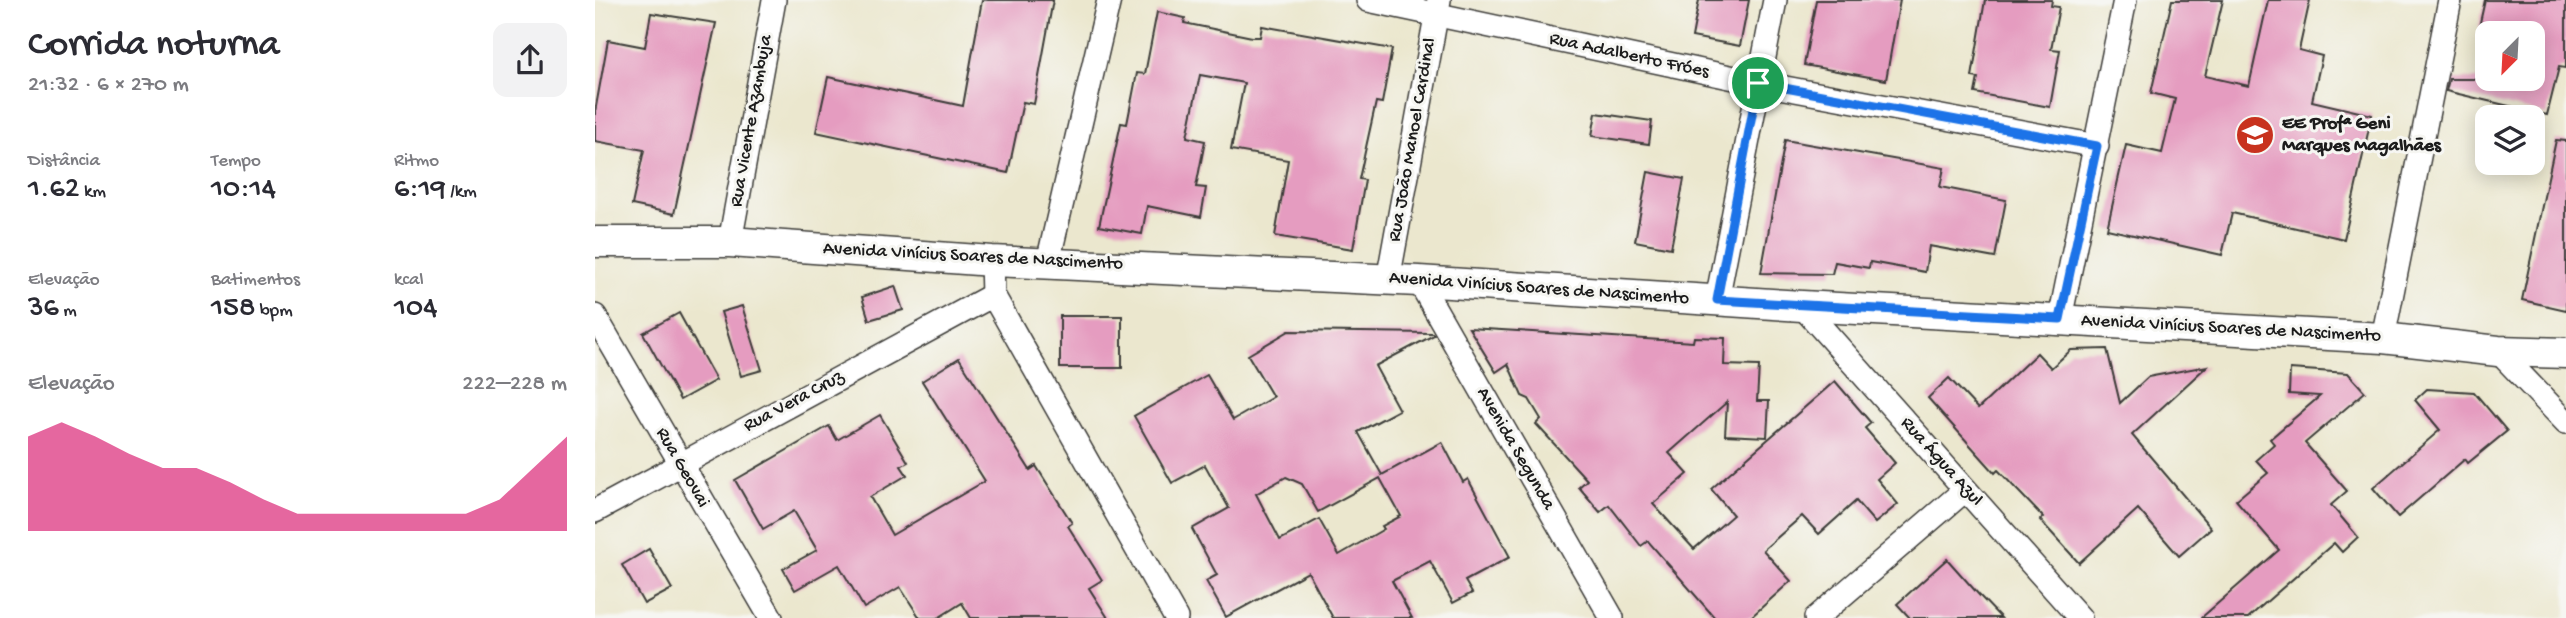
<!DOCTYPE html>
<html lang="pt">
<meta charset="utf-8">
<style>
body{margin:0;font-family:"Gochi Hand",sans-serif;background:#f2f2f3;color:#2b2b33;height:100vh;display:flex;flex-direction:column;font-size:26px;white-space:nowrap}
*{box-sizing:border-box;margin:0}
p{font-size:23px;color:#7c7c81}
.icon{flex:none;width:38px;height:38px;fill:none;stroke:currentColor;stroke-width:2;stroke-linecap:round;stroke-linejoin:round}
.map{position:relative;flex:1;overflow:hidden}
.side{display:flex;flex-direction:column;background:#fff;width:595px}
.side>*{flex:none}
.needle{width:46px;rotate:204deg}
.tools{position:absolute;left:1880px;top:21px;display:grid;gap:14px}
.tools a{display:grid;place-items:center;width:70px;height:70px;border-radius:14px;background:#fff;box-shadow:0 4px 18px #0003;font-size:35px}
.pin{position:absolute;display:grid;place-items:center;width:60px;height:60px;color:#fff;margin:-30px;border:4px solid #fff;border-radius:50%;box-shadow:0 2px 7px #0007}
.round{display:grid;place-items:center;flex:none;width:74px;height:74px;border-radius:14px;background:#f2f2f3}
.overview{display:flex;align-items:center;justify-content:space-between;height:119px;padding:0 28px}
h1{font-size:38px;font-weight:600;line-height:52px}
.figures{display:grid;grid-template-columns:repeat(3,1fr);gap:10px;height:119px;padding:7px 28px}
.figures div{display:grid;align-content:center}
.figures b{font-size:30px;font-weight:600}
.figures small{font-size:19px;font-weight:400}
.figures p{font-size:19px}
.chart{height:196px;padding:14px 28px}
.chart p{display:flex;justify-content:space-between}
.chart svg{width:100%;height:126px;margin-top:7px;fill:#db2777;opacity:.7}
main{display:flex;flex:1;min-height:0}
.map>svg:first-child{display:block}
.building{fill:#e59cc0;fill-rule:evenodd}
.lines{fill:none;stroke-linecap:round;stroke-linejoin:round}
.minor-casing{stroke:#3b3a37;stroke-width:26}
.tertiary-casing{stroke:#3b3a37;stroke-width:33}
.minor{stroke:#fff;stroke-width:23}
.tertiary{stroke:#fff;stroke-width:30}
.route-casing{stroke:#fff;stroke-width:14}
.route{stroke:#1a73e8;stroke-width:9}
.labels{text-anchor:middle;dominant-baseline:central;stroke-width:6;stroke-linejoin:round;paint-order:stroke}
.street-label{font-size:19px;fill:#1c1c1c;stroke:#f6f6f2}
.poi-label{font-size:19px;font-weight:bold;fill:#1c1c1c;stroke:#f6f6f2;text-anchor:start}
</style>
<main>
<section class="side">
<div class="overview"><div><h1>Corrida noturna</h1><p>21:32 · 6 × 270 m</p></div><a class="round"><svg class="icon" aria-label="share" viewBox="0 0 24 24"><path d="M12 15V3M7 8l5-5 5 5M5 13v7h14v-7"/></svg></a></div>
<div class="figures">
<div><p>Distância</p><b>1.62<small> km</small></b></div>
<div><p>Tempo</p><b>10:14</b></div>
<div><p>Ritmo</p><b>6:19<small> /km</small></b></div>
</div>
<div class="figures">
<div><p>Elevação</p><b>36<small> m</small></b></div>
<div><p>Batimentos</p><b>158<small> bpm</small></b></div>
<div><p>kcal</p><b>104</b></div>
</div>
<div class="chart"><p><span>Elevação</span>222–228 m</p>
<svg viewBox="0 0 160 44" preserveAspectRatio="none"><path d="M0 44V11L10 6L20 11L30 17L40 22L50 22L60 27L70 33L80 38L90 38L100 38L110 38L120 38L130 38L140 33L150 22L160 11V44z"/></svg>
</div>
</section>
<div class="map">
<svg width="1971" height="618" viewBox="0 0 1971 618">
<rect width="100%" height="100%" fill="#f6f6f2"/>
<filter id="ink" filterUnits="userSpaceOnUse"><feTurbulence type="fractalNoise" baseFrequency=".0143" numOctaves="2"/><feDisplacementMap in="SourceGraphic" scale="14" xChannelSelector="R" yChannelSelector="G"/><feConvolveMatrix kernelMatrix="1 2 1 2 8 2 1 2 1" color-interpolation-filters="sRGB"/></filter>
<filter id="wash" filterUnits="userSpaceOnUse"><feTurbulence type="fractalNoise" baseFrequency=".00686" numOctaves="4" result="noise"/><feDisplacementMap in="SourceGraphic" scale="28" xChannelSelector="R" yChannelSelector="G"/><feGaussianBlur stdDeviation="1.57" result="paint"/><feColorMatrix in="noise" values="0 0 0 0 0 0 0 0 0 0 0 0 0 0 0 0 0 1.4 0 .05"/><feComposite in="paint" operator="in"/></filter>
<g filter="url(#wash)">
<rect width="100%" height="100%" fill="#ebe7ce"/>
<g id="blocks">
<!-- building -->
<g class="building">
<polygon points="387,0 458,0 439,104 428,102 413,173 221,132 233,77 368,106"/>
<polygon points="1104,0 1154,0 1145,46 1097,37"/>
<polygon points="1221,0 1305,0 1291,80 1209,65"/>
<polygon points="1390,0 1457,0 1456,6 1464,7 1456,49 1465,50 1455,107 1380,93 1383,78 1377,77"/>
<polygon points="1577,0 1628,0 1610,76 1654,86 1673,0 1715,0 1704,50 1727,56 1717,101 1777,115 1749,239 1637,213 1627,255 1512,229 1531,145 1567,153 1580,99 1556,93"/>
<polygon points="1890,0 1971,0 1971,68 1964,67 1952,115 1851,91 1854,79 1937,79 1937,33 1890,33 1891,29 1884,27"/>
<polygon points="562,12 590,18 589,23 657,37 665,37 667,26 797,49 787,103 781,102 764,179 770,180 758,249 680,236 693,160 636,150 649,83 605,75 592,137 610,141 601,187 611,188 606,217 552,206 547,234 504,226 526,123 532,124 542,73 550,74"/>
<polygon points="56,13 121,23 79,214 37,205 49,150 0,141 0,112 13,40 50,47"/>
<polygon points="1001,113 1057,121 1054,144 997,136"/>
<polygon points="1190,140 1349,168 1345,187 1411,200 1400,258 1334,246 1330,272 1275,262 1274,268 1240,262 1237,274 1166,273"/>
<polygon points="1961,140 1971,141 1971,310 1927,300"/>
<polygon points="1053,172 1089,179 1076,248 1040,241"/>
<polygon points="300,286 308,310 274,320 267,297"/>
<polygon points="147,306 167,370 146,376 126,312"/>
<polygon points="84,313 121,380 85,400 48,333"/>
<rect x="465" y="316" width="62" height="52"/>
<polygon points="874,328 1098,342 1099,337 1130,338 1129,365 1164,366 1162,401 1174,401 1172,437 1130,435 1132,402 1074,453 1093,474 1058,504 1099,549 1138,515 1116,489 1240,381 1276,423 1270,428 1300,463 1282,479 1303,504 1280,523 1261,501 1224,534 1207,516 1168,550 1196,581 1155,618 1120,618 1053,541 1046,546 1014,505 1005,512 984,487 992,480 941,424 946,419 934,399 927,396 913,364 901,372"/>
<path d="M694,331L837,333L839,335L780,366L804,410L763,432L787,475L847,442L868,482L873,479L915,557L870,581L877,593L858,603L835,561L797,581L817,618H738L713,572L631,617L611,581L622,575L597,529L634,508L610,465L577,483L539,416L612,375L638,420L678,397L653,355ZM691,477L707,484L723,512L785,478L806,516L787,526L789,529L744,555L724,519L685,540L661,494Z"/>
<polygon points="1512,349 1525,403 1553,377 1612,366 1537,435 1616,528 1584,556 1543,509 1484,563 1445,520 1448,517 1403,470 1400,473 1333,398 1354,378 1383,409 1442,353 1456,368 1476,350"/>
<polygon points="364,358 435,470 441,466 477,523 473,526 507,580 494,588 513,618 376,618 367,603 343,618 325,618 305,587 269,608 244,565 200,590 188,569 222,550 199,511 168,529 140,480 234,426 242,440 285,415 313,462 306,466 312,475 275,497 297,535 390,481 327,381"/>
<polygon points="1695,369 1753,373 1770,392 1710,443 1752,491 1736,505 1763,537 1747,552 1739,543 1653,618 1606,618 1684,550 1641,500 1673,473 1661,460 1679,444 1675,439 1725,396 1694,394"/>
<polygon points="1832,389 1879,392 1912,431 1873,463 1870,459 1803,517 1778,488 1845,430 1820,400"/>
<polygon points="54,549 77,589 49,604 27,565"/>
<polygon points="1352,559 1384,595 1406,618 1315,618 1302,604"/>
</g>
</g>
</g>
<g filter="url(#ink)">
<use href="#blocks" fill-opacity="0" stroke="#3b3a37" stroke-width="2"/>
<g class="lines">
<defs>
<g id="minor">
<polyline points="773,0 1163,83 1502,146"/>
<polyline points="135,242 179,0"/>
<polyline points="397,261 398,295 581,618"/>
<polyline points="453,262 514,0"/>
<polyline points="793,280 844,0"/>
<polyline points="824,281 1017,618"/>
<polyline points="1122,300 1180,0"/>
<polyline points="1207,306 1485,618"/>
<polyline points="0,316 176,618"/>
<polyline points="1465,319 1530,0"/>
<polyline points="1788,338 1855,0"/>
<polyline points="1903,351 1971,422"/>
<polyline points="0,511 398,295"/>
<polyline points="1221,618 1370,490"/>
</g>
<polyline id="tertiary" points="0,242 135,242 397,261 824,281 1207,306 1788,338 1903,351 1971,353"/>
</defs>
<!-- minor casing -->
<use href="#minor" class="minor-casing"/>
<!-- tertiary casing -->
<use href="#tertiary" class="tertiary-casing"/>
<!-- minor -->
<use href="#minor" class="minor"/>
<!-- tertiary -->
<use href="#tertiary" class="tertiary"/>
</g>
</g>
<g class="lines" filter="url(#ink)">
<defs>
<polygon id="route" points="1163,83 1502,146 1465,319 1122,300"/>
</defs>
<!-- route casing -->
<use href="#route" class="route-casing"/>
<!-- route -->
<use href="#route" class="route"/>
</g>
<!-- icons -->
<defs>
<symbol id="school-disc" viewBox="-11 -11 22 22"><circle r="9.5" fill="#c8321e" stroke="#f6f6f2"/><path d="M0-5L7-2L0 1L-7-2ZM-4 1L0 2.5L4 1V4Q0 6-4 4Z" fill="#fff"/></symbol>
</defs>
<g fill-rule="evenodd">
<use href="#school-disc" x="1638" y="113" width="44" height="44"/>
</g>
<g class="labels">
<!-- street labels -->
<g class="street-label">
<text transform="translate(1034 56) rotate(12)">Rua Adalberto Fróes</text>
<text transform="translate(157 121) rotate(-80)">Rua Vicente Azambuja</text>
<text transform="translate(818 140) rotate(-80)">Rua João Manoel Cardinal</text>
<text transform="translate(378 257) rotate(3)">Avenida Vinícius Soares de Nascimento</text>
<text transform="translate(944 289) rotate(4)">Avenida Vinícius Soares de Nascimento</text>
<text transform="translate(1636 329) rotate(3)">Avenida Vinícius Soares de Nascimento</text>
<text transform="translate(199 402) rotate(-28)">Rua Vera Cruz</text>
<text transform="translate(920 449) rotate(60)">Avenida Segunda</text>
<text transform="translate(1346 462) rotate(48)">Rua Água Azul</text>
<text transform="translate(87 468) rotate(60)">Rua Geovai</text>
</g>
<!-- poi labels -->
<g class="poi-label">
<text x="1687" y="124">EE Profª Geni<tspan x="1687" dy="22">Marques Magalhães</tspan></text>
</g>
</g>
</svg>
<div class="tools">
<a><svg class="needle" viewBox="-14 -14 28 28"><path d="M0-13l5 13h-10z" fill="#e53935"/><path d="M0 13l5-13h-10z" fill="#7c7c81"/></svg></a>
<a><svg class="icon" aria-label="layers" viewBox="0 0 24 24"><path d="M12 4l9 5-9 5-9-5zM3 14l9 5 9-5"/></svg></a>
</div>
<div class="pin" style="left:1163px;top:83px;background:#1e9e55"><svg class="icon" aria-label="arrive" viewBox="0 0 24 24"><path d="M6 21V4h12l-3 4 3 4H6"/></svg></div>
</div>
</main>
